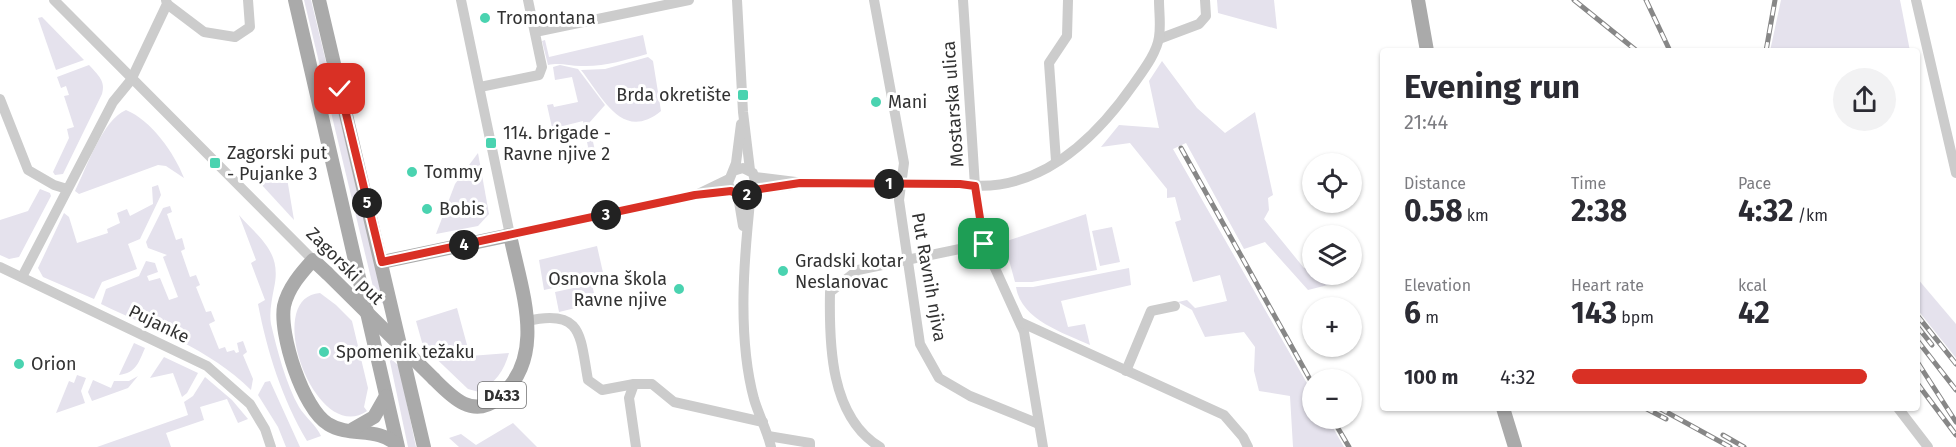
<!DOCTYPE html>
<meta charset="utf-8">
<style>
body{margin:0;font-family:"Fira Sans",sans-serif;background:#f2f2f3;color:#2b2b33;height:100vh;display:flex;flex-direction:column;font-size:22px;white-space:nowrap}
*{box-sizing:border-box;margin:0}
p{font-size:20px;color:#7c7c81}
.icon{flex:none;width:33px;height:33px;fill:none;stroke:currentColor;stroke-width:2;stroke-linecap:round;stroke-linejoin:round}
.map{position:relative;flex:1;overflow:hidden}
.panel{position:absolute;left:1380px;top:48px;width:540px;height:363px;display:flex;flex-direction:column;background:#fff;border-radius:6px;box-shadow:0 2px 4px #0004}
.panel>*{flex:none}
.tools{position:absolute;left:1302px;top:153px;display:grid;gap:12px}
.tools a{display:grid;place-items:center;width:60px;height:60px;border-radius:50%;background:#fff;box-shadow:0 2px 4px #0004;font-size:30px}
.pin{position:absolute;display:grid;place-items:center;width:51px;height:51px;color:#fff;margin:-26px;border-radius:12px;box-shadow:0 3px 9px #0006}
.km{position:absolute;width:30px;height:30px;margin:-15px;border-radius:50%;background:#222;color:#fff;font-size:16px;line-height:30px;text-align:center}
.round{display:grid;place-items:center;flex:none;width:63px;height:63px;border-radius:32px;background:#f2f2f3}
.summary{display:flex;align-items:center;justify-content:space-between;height:102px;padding:0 24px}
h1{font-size:33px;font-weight:700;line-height:45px}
.figures{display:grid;grid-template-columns:repeat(3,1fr);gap:9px;height:102px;padding:6px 24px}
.figures div{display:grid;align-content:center}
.figures b{font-size:30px;font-weight:700}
.figures small{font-size:16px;font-weight:400}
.figures p{font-size:16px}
ul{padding:0 24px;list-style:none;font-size:20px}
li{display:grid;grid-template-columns:96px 72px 1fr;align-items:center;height:45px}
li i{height:15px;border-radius:8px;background:#d93025}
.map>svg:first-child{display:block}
.green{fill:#e5e2ed}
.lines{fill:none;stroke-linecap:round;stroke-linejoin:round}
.minor{stroke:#ccc;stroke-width:10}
.major{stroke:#aaa;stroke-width:14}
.rail-casing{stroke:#878787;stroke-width:5}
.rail{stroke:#fff;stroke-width:3;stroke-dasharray:9;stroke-linecap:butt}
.major-bridge{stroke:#aaa;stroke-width:14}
.route-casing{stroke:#fff;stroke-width:12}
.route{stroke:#d93025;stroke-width:8}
.poi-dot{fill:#4ad3b0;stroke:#fff;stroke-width:2}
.labels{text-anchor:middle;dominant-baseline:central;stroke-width:6;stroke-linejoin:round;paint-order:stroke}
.shield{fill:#fff;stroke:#707070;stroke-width:1.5}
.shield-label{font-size:16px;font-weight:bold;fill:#323232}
.poi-label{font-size:18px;fill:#323232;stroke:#fff;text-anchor:start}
.street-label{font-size:18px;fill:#323232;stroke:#fff}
</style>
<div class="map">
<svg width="1956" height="447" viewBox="0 0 1956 447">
<rect width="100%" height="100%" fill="#fff"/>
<!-- green -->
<g class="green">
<polygon points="304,0 311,0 385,306 375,295"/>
<polygon points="1217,0 1274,0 1277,29 1218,13"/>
<polygon points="1781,0 1900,0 1910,51 1770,51"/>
<polygon points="42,17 84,60 56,70 38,18"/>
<path d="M643,35L647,54C625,60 604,67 581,66C569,66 560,62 548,65L542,41L545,40L549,57Z"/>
<path d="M648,57L653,61L661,111C622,143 602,96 581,70L605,69Z"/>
<polygon points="1162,61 1197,108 1225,133 1255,112 1273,195 1268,198 1269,210 1264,219 1304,268 1312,267 1312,274 1329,275 1332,284 1308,290 1265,242 1244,249 1186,143 1173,149 1312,392 1312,418 1328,419 1344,447 1293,447 1290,396 1259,391 1254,371 1255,347 1244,332 1205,337 1192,310 1178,302 1187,300 1195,308 1227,301 1220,275 1193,282 1175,222 1181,220 1175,197 1167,198 1167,189 1130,143 1101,147 1119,125 1159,128 1149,81"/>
<path d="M89,65C98,75 106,81 102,94L63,174L55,175L53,172L69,138L67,129L74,127L64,96L69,95L66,86L61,88L57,77Z"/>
<polygon points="560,65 578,69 605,105 589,123 595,151 588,158 575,159 565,152 588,147 583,121 559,127 562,140 555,141 547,105 553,104 554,107 578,102 572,77 555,80 553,67"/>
<path d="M126,110C151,120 175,154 184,178L166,166L158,165L79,194L75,191C86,169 103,119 126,110Z"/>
<polygon points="478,153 489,214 478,226 436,234 455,184"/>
<polygon points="285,172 286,172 294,220 260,183 268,176"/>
<polygon points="158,185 161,195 140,239 128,244 137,269 102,282 94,299 43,277 38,268 64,213 69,217 77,243 108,233 107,229 120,223 117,213 127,209 130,216 153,204 152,187"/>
<polygon points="40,189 50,193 51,196 19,257 9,259 0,255 0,220 28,211"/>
<path d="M170,206L172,212L167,214L176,240L182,238L185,249L181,251L190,277L196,275L200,285L196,287L206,312L211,311L215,321L209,324L219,349L225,347L227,352L234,350L236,353L239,352L237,343L243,341L247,352L243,355L253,379L251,390C210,349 153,329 101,304L106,289L139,276L146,261L155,263L158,272L147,276L149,281L160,278L169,300L178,297L163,257L167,255L148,248L146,242L163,208Z"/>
<polygon points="1086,214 1097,270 1032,282 1015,282 1004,242"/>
<path d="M239,215C261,240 282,252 274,288C272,299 269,312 271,324C277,350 286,384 299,407C305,417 317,426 321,436L307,441C282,399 267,351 258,304L265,300L251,263L256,260Z"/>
<polygon points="1112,227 1120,262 1100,266 1092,231"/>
<polygon points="597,246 604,277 544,290 539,260"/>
<path d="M1129,268L1131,285L1061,301L1068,327L1085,324L1090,345C1064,333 1021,320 1016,287H1033Z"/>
<polygon points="1917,278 1956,324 1956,358 1917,309"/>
<polygon points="592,284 596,303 559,312 555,292"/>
<path d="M320,293L336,305L352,321L368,388L364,407L367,411C316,447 261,297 320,293Z"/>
<path d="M457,308L470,356L509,353C504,371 495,383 479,392L468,389L423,346L416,321Z"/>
<path d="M134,343L145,348C139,362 136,373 119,375Z"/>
<polygon points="164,357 198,373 187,393 182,397 173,373 150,378"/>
<polygon points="389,357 399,366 416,447 408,447"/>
<polygon points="77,375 86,378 81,391 85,403 56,413 69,381 74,383"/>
<polygon points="138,376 128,388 92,401 88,392 93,380 111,388 114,381 129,381"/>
<polygon points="205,377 232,400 248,419 238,423 227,399 200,407 204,420 166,433 171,447 97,447 188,415 184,402 193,396"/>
<polygon points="270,381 300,447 286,447 278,427 258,395 265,382"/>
<polygon points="513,423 537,447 459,447 449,438 461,434 476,445"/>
</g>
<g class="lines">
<!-- minor -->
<g class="minor">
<polyline points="54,0 313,260"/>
<polyline points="461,0 510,235 695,195 731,191"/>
<polyline points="737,0 743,112 750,170"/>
<polyline points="874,0 904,163 899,200 920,344 939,378 970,396 1039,424"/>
<polyline points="963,0 975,186 984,244 1024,332 1043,447"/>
<polyline points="1916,0 1956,173"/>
<polyline points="167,4 204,32 235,37 250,27 248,0"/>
<polyline points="535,32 689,0"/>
<polyline points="1159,39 1199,24 1206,16 1205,0"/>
<polyline points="480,87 539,75 542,67 528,0"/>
<polyline points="0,99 28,170 54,185 67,189"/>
<polyline points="1056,161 1049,63 1067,36 1068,0"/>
<polyline points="733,171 743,168 753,173 756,186 751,193 738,196 731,191 728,183 736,163 741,124"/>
<path d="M755,177L804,183L960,184C1035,196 1093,142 1133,85C1142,72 1157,53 1159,37C1161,25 1159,12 1159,0"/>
<polyline points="754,190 791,185"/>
<path d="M751,193C744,257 737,336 754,399C759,416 767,430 771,447"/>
<polyline points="698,194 729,179"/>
<polyline points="738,196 743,226"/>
<polyline points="0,267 207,366 250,404 265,429 271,447"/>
<polyline points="22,277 113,102 131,80 167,4 166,0"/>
<path d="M527,321C583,308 580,336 588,380L602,390L634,384H652L674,402L763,422"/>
<polyline points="1020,322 1224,415 1243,437 1248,447"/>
<polyline points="1126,371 1151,311 1175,306"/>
<polyline points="634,384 629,398 636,447"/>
<polyline points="1898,408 1928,447"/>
<polyline points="768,436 810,443 810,447"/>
<path d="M880,447C830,417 829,344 830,292L858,270L984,244"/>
</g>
<!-- major -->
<g class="major">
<polyline points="295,0 398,447"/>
<polyline points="319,0 424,447"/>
<polyline points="1418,0 1427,51"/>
<path d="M382,262L510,235C521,290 549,358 497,399C472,419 451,396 434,379"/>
<path d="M327,273L313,260C301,273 288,288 284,306C279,334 303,409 328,424C350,438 377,426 397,445"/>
<polyline points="1503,408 1515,447"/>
<polyline points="353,429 374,417 386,396"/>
</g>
<defs>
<g id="rail">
<polyline points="1574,0 1637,51"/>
<polyline points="1646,0 1670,51"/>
<polyline points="1766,51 1775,0"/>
<polyline points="1181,148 1312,383"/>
<polyline points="1917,315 1956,364"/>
<polyline points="1917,326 1932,345"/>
<polyline points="1917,340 1956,390"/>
<polyline points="1918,363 1956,422"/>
<polyline points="1917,383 1956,435"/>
<polyline points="1645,408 1666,419"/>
<polyline points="1659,408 1730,447"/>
<polyline points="1332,418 1349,447"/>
<polyline points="1723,435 1744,447"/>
</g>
</defs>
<!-- rail casing -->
<use href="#rail" class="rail-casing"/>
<!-- rail -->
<use href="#rail" class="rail"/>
<!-- major-bridge -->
<polyline class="major-bridge" points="327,273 434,379"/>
</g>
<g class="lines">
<defs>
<polyline id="route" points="340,89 382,262 695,195 731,191 742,196 754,190 800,183 960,184 975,186 984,244"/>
</defs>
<!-- route casing -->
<use href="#route" class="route-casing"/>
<!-- route -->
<use href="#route" class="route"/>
</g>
<!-- markers -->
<g class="poi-dot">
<circle cx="485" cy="18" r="6"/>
<rect x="737" y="89" width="12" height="12" rx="3"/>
<circle cx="876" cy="102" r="6"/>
<rect x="485" y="137" width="12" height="12" rx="3"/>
<rect x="209" y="157" width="12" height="12" rx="3"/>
<circle cx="412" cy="172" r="6"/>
<circle cx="427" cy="209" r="6"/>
<circle cx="783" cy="271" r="6"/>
<circle cx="679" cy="289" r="6"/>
<circle cx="324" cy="352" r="6"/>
<circle cx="19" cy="364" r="6"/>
</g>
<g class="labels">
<!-- shield labels -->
<rect class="shield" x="478" y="382" width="48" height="26" rx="4.5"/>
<g class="shield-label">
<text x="502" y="395">D433</text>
</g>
<!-- poi labels -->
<g class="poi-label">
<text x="497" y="18">Tromontana</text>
<text x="731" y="95" text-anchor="end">Brda okretište</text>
<text x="888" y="102">Mani</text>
<text x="503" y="133">114. brigade -<tspan x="503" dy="21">Ravne njive 2</tspan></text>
<text x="227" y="153">Zagorski put<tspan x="227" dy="21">- Pujanke 3</tspan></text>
<text x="424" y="172">Tommy</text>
<text x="439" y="209">Bobis</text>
<text x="795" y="261">Gradski kotar<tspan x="795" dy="21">Neslanovac</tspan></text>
<text x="667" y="279" text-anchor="end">Osnovna škola<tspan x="667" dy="21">Ravne njive</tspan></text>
<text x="336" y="352">Spomenik težaku</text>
<text x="31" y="364">Orion</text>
</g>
<!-- street labels -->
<g class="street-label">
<text transform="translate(953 104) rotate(-94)">Mostarska ulica</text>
<text transform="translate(345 266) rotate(45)">Zagorski put</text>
<text transform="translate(929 277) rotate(80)">Put Ravnih njiva</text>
<text transform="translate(159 324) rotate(26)">Pujanke</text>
</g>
</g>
</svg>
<div class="tools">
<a><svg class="icon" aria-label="locate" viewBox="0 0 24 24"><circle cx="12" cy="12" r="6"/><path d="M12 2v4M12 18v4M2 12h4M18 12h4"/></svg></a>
<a><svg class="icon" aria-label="layers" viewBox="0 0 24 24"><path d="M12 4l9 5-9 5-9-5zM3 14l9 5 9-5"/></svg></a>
<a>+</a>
<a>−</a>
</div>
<div class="pin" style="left:984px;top:244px;background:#1e9e55"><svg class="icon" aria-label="arrive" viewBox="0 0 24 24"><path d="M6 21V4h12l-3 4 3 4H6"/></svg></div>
<div class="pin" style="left:340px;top:89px;background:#d93025"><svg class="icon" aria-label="check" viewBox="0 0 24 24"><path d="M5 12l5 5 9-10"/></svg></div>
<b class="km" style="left:889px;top:184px">1</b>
<b class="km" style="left:747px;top:195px">2</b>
<b class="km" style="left:606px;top:215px">3</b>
<b class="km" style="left:464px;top:245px">4</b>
<b class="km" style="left:367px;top:203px">5</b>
<section class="panel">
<div class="summary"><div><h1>Evening run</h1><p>21:44</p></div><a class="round"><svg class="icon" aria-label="share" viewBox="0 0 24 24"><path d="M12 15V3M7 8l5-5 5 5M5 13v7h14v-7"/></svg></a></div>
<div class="figures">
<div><p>Distance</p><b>0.58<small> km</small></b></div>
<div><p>Time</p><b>2:38</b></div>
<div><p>Pace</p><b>4:32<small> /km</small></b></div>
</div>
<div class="figures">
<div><p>Elevation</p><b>6<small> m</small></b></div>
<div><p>Heart rate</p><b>143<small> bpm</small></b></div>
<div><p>kcal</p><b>42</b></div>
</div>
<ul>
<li><b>100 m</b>4:32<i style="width:91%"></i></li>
</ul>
</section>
</div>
